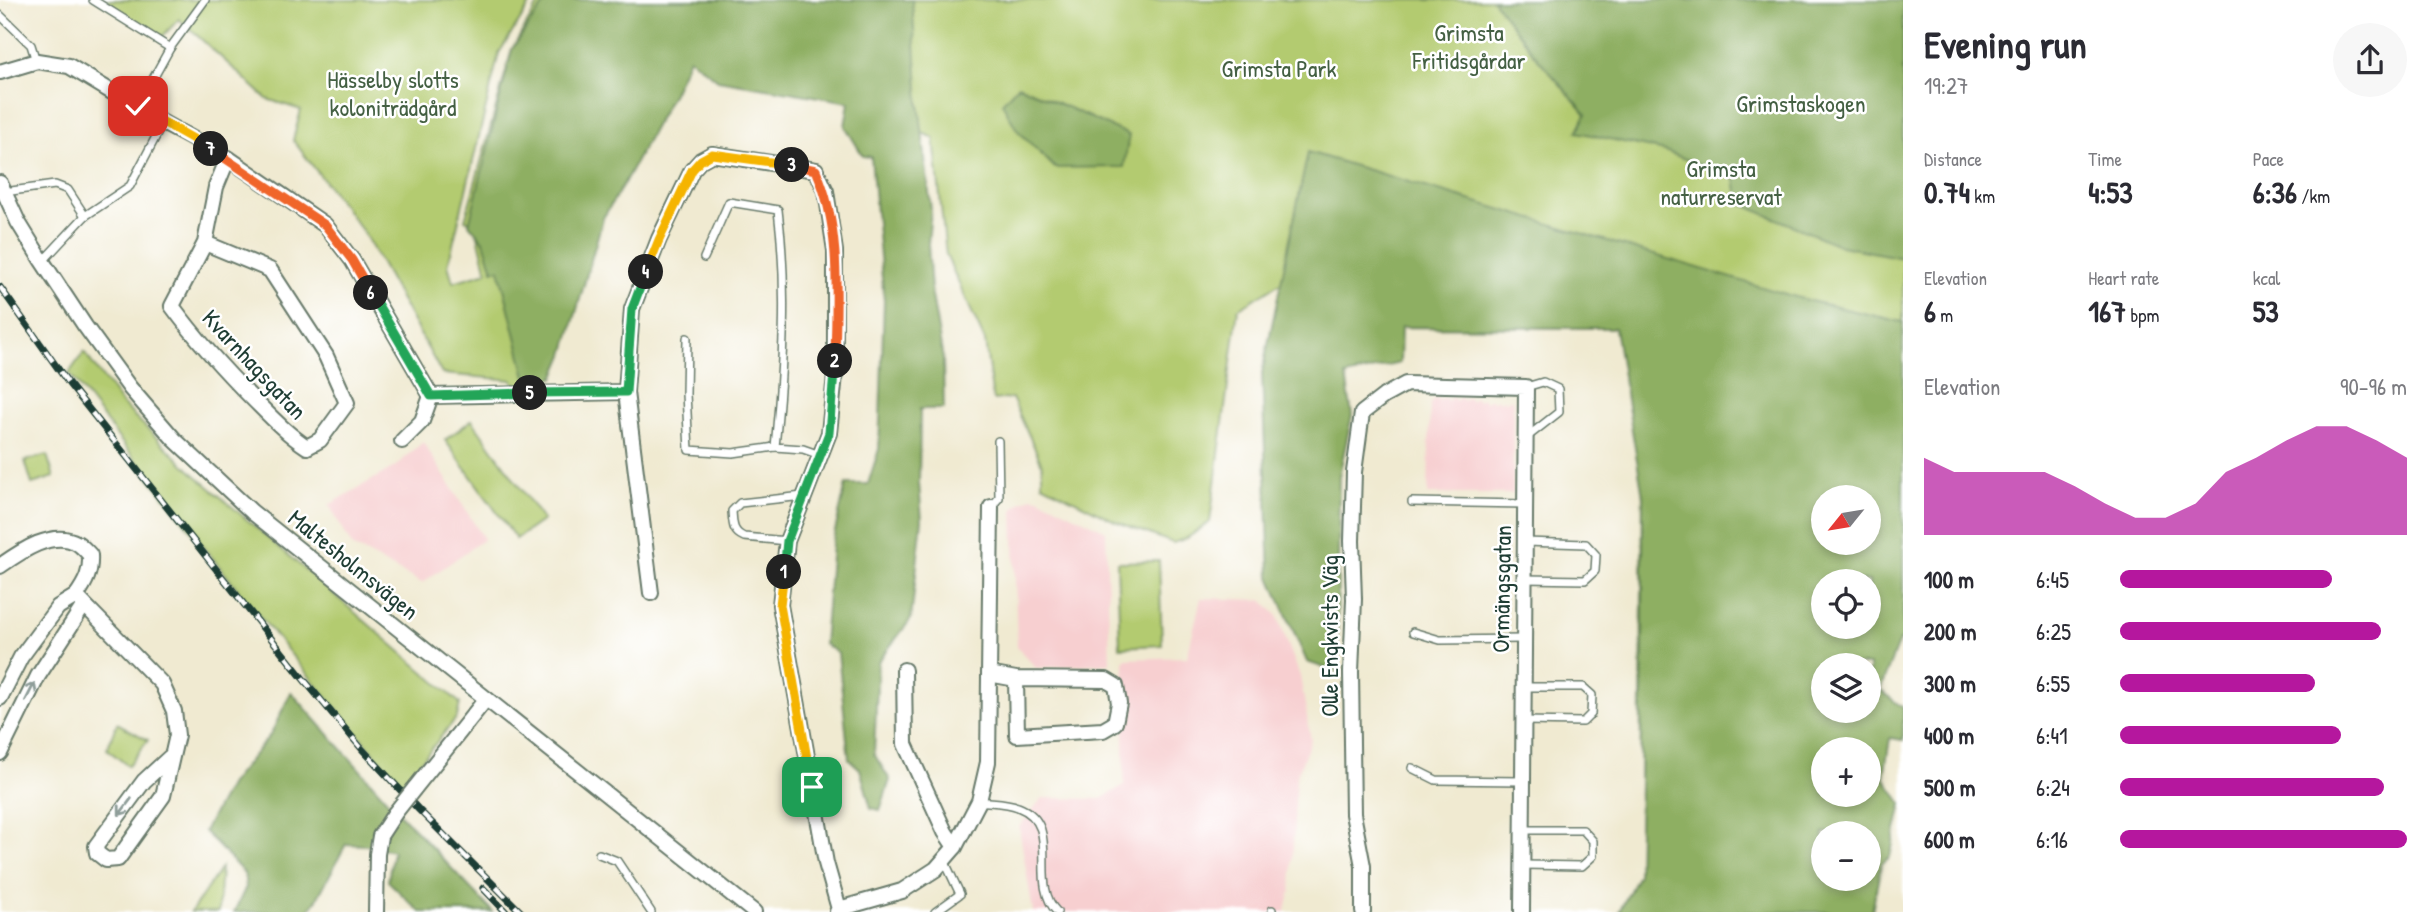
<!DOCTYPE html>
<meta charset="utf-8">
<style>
body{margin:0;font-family:"Patrick Hand",sans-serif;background:#f7f7f7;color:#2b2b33;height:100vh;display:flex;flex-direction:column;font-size:26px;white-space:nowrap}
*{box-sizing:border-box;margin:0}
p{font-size:23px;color:#7c7c81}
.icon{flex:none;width:38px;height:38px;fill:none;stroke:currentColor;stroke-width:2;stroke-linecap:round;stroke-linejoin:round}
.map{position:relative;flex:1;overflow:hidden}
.side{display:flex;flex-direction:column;background:#fff;width:525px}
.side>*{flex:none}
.needle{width:46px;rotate:240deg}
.controls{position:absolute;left:1811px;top:485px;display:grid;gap:14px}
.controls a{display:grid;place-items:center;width:70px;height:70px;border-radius:50%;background:#fff;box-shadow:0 4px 10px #0003;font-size:35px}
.pin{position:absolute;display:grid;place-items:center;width:60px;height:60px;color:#fff;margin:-30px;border-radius:14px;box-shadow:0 4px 10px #0006}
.km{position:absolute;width:35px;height:35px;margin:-18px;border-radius:50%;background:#222;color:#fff;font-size:19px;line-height:35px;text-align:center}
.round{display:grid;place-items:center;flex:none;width:74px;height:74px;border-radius:37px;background:#f7f7f7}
.headline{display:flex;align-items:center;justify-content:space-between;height:119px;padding:0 21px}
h1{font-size:38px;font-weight:800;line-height:52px}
.stats{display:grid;grid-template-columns:repeat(3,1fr);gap:10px;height:119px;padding:7px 21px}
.stats div{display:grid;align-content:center}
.stats b{font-size:30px;font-weight:800}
.stats small{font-size:19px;font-weight:400}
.stats p{font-size:19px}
.chart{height:196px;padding:14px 21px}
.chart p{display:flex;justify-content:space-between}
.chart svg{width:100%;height:126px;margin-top:7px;fill:#b5179e;opacity:.7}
ul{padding:0 21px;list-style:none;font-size:23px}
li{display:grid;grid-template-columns:112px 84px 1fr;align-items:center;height:52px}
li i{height:18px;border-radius:9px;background:#b5179e}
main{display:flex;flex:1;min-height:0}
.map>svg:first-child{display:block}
.built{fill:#f7cfd0}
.green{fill:#b3cb70;stroke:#698452;stroke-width:2;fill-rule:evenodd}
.forest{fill:#8eaf62;stroke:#56764b;stroke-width:2;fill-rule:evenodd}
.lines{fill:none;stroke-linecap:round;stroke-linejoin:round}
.lane-casing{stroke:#687a6b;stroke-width:10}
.street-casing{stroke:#687a6b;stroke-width:18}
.lane{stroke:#fff;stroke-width:7}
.street{stroke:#fff;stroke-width:14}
.rail-casing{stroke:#1f3d34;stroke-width:7}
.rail{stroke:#fff;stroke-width:4.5;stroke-dasharray:13;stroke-linecap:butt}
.street-bridge-casing{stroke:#687a6b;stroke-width:18;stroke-linecap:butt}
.street-bridge{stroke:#fff;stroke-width:14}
.oneway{stroke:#8f9e9a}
.split-1-casing{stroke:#fff;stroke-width:14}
.split-2-casing{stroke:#fff;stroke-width:14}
.split-3-casing{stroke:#fff;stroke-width:14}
.split-4-casing{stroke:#fff;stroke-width:14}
.split-5-casing{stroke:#fff;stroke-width:14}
.split-6-casing{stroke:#fff;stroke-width:14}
.split-7-casing{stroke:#fff;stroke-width:14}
.split-8-casing{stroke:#fff;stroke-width:14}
.split-1{stroke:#f5b400;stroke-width:9}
.split-2{stroke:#22a559;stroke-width:9}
.split-3{stroke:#f0652b;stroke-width:9}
.split-4{stroke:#f5b400;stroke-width:9}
.split-5{stroke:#22a559;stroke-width:9}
.split-6{stroke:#22a559;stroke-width:9}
.split-7{stroke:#f0652b;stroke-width:9}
.split-8{stroke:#f5b400;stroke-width:9}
.labels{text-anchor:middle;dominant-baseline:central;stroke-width:5;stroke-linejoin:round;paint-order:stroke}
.park-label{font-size:24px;fill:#446043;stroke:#fff}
.street-label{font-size:24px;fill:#1f3d34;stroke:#fff}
</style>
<main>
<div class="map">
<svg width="1903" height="912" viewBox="0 0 1903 912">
<rect width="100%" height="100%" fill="#fff"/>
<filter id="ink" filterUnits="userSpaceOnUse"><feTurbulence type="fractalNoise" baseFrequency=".0143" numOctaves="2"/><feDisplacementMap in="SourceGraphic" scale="14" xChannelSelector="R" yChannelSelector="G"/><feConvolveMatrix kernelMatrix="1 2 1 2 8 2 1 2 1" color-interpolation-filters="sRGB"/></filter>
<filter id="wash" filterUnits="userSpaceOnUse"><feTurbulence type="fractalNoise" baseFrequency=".00686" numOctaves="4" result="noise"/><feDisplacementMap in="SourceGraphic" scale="28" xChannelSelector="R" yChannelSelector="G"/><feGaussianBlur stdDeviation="1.57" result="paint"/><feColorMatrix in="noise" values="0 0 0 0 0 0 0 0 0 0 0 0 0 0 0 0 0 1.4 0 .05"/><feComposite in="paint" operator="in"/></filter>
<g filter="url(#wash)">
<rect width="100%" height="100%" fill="#f0ead1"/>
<!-- built -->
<g class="built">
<polygon points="1436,397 1440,401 1444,397 1448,401 1452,397 1456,401 1460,397 1463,401 1467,397 1471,401 1475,397 1478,401 1482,398 1486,402 1490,398 1493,402 1497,399 1500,402 1504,398 1506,402 1510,398 1513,402 1513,494 1428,494 1430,404"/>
<polygon points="423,442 484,539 422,583 352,546 329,505 396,466"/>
<polygon points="1032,497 1039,498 1106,531 1110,663 1036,668 1017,647 1013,510 1020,503"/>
<polygon points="1201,598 1263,600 1277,615 1300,676 1311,740 1296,777 1291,891 1285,912 1033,912 1019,827 1042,798 1101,799 1124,785 1124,659 1187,657"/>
</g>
<!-- green -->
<g class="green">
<path d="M102,0H533L499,53L448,265L453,282L487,272L475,224L465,220L512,49L541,0H1903V579L1864,749H1824V878L1639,912L1643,476L1615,328L1401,327L1285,280L1238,309L1210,522L1187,538L1173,543L1115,521L1042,484V464L1012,398L993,400L985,341L946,255L934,138L880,115L833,70L661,44L555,207L549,386L515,387L513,380L442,374L364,233L293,140L301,110L267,99L179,19L161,38ZM1824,497H1869V542H1824ZM1824,581H1869V626H1824ZM1824,665H1869V710H1824Z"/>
<path d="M84,352L123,405L194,474L460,703L457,717L402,785C286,652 175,514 69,373Z"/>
<polygon points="472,420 543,520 516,539 445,440"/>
<polygon points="47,455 54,477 32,484 25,461"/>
<polygon points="1159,561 1162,645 1120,647 1117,562"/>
<polygon points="117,723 148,740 128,766 107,749"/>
<polygon points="221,868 218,912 191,912"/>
</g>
<!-- forest -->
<g class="forest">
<polygon points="547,0 912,0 919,103 931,210 928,244 931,290 943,359 944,409 920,409 919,483 922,520 911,619 878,662 874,754 890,780 880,810 871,808 860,769 849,759 838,653 824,644 832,544 846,484 868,484 879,449 884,301 871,157 863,156 845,126 849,102 718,80 689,58 673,93 623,185 603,218 564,355 554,378 527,381 499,269 493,270 484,242 469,224 512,49"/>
<polygon points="1493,0 1903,0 1903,258 1841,246 1739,203 1735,179 1665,151 1577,132 1586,114 1534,54"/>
<polygon points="1018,85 1129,135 1124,167 1055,168 1017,130 1002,103"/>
<path d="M1308,152L1806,300L1903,322V639L1899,641L1880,690L1903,708V740L1890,738L1884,777L1902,804L1890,857L1881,864L1872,912H1619L1638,875L1643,650V496L1615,328L1401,327L1400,363L1346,376L1352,415L1339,476L1337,672L1307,662L1270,577L1262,373ZM1869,497V542H1824V497ZM1869,581V626H1824V581ZM1824,665H1869V710H1824ZM1869,749V794H1824V749ZM1869,833V878H1824V833Z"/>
<polygon points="291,692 386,799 493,912 420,912 388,881 393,851 366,845 346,844 316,901 307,912 234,912 246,887 244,873 204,831 230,784 271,734"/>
</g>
</g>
<g filter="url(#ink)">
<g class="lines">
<defs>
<g id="lane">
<polyline points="93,0 170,48 138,106"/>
<polyline points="0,15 31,45 36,61"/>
<polyline points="170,48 205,0"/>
<polyline points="4,192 55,185 68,190 85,216"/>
<path d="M704,258L729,202L778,210C788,289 783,367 775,447L803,449L820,455"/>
<polyline points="43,261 85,216 130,186 163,123"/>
<polyline points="687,338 686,394 689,450 733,453 775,447"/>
<polyline points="1526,387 1543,382 1558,389 1559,412 1527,437"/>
<polyline points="1412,502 1525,504"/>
<polyline points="991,507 999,498 998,441"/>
<path d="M787,541L744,537C732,532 733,523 732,511L740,503L803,496"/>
<polyline points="1525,542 1586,544 1596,555 1595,571 1585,580 1525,579"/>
<polyline points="1413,632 1440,640 1523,639"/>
<polyline points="1523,687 1583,687 1592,695 1591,714 1583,722 1523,721"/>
<polyline points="1412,768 1436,780 1521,781"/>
<path d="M979,801C992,803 1006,802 1018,807C1065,825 1027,881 1057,912"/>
<polyline points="1522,830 1583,830 1593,841 1593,856 1582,866 1523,865"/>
<polyline points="599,854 617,861 651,912"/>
<polyline points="1272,910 1272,912"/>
<polyline points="935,912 960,894 944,860"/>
</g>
<g id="street">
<polyline points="0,72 37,61 69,66 163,123 228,158 325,225 352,260 431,396 626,392 632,309 659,239 692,170 701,160 712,154 816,170 826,191 835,251 835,375 829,433 787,541 780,605 826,863 839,909 837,912"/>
<polyline points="0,183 18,222 42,261 85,326 130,388 174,439 252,512 754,912"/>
<path d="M205,243L270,270L326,356L347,403L320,440L307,447C287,434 271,417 254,400C224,370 197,340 172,306L205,243L216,187L228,158"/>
<polyline points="626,392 651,593"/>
<polyline points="402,441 422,421 431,396"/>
<path d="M0,566C20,552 52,529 77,543C82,546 86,551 90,555C91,572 86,582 76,596L162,684L174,711L177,735L163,796L118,859L106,860L97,853L96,846L144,781L170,757"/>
<polyline points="904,670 905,744 945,832 955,847"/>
<polyline points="989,674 1016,679 1017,735 1103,730 1115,723 1119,703 1116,686 1106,680 1016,679"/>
<polyline points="0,698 21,657 58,607 76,596"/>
<polyline points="0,753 38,676 84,605"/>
<polyline points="414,789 486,699"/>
<polyline points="839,909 902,891 936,869 955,847 979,801 988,762 991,507"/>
<polyline points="376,912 377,854 380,836 395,813"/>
<polyline points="1363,912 1363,866 1353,814 1351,672 1354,599 1352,541 1354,472 1362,413 1384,396 1406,384 1526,387 1522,912"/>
</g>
</defs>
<!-- lane casing -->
<use href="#lane" class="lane-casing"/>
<!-- street casing -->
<use href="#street" class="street-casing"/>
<!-- lane -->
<use href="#lane" class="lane"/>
<!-- street -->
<use href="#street" class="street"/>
<defs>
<g id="rail">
<polyline points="0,287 69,384 305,681 362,749 419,810 521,912"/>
<polyline points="483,888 506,912"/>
</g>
</defs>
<!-- rail casing -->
<use href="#rail" class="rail-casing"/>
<!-- rail -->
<use href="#rail" class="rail"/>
<defs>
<polyline id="street-bridge" points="395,813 414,789"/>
</defs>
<!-- street-bridge casing -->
<use href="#street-bridge" class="street-bridge-casing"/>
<!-- street-bridge -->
<use href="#street-bridge" class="street-bridge"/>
</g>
<!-- one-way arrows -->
<defs><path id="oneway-shaft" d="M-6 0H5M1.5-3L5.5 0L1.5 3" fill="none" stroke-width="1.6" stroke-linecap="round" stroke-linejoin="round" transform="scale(1.75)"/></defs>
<g class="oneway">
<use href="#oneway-shaft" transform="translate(30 692) rotate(-63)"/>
<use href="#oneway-shaft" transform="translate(125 807) rotate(127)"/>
</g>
</g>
<g class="lines" filter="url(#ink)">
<defs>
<polyline id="split-1" points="784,572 780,605 812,787"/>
<polyline id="split-2" points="784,572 787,541 829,433 835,361"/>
<path id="split-3" d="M792,165L816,170C842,229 836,298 835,361"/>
<polyline id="split-4" points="646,272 659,240 692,170 701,160 712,154 792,165"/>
<polyline id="split-5" points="530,393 626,392 632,309 646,272"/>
<polyline id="split-6" points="371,293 431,396 530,393"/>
<polyline id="split-7" points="211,149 325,225 352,260 371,293"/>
<polyline id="split-8" points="138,106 163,122 211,149"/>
</defs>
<!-- split-1 casing -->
<use href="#split-1" class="split-1-casing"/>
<!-- split-2 casing -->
<use href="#split-2" class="split-2-casing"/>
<!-- split-3 casing -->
<use href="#split-3" class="split-3-casing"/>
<!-- split-4 casing -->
<use href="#split-4" class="split-4-casing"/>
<!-- split-5 casing -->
<use href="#split-5" class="split-5-casing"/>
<!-- split-6 casing -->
<use href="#split-6" class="split-6-casing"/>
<!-- split-7 casing -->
<use href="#split-7" class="split-7-casing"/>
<!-- split-8 casing -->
<use href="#split-8" class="split-8-casing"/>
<!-- split-1 -->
<use href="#split-1" class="split-1"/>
<!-- split-2 -->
<use href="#split-2" class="split-2"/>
<!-- split-3 -->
<use href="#split-3" class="split-3"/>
<!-- split-4 -->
<use href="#split-4" class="split-4"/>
<!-- split-5 -->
<use href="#split-5" class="split-5"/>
<!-- split-6 -->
<use href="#split-6" class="split-6"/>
<!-- split-7 -->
<use href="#split-7" class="split-7"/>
<!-- split-8 -->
<use href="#split-8" class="split-8"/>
</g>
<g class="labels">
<!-- park labels -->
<g class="park-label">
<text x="1469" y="32">Grimsta<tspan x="1469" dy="28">Fritidsgårdar</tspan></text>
<text x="1279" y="68">Grimsta Park</text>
<text x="393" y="79">Hässelby slotts<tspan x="393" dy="28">koloniträdgård</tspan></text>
<text x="1801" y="103">Grimstaskogen</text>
<text x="1721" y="168">Grimsta<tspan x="1721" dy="28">naturreservat</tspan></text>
</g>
<!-- street labels -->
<g class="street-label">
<text transform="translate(255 364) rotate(47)">Kvarnhagsgatan</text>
<text transform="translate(354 564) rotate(39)">Maltesholmsvägen</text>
<text transform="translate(1501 589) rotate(-89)">Ormängsgatan</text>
<text transform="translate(1329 636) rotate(-90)">Olle Engkvists Väg</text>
</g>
</g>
</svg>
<div class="controls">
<a><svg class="needle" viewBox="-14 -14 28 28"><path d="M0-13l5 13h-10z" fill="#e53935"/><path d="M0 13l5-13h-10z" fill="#7c7c81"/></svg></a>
<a><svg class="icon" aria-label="locate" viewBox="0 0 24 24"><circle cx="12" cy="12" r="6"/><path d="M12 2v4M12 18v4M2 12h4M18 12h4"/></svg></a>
<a><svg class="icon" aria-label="layers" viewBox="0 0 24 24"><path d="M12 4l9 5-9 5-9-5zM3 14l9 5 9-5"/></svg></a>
<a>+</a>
<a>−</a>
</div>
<div class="pin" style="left:812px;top:787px;background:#1e9e55"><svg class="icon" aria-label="arrive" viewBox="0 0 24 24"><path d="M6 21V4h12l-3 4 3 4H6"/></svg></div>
<div class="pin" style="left:138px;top:106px;background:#d93025"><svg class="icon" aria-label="check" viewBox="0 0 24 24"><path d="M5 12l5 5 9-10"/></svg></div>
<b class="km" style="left:784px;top:572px">1</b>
<b class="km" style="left:835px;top:361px">2</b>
<b class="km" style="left:792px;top:165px">3</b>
<b class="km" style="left:646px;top:272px">4</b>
<b class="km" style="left:530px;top:393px">5</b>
<b class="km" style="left:371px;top:293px">6</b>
<b class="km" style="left:211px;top:149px">7</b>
</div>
<section class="side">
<div class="headline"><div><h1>Evening run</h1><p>19:27</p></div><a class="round"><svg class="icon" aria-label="share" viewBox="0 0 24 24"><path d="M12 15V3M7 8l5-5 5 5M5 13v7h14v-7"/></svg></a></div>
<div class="stats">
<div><p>Distance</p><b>0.74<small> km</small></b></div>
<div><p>Time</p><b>4:53</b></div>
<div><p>Pace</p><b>6:36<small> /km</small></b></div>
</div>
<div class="stats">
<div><p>Elevation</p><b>6<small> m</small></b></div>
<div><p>Heart rate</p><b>167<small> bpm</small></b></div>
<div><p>kcal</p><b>53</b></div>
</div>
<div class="chart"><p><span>Elevation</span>90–96 m</p>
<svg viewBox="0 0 160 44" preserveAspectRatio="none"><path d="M0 44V17L10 22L20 22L30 22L40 22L50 27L60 33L70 38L80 38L90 33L100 22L110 17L120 11L130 6L140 6L150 11L160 17V44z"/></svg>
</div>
<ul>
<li><b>100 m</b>6:45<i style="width:74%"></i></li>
<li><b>200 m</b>6:25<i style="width:91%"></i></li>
<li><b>300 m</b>6:55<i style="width:68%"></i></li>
<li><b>400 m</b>6:41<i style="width:77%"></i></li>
<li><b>500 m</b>6:24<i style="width:92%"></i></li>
<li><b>600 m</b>6:16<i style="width:100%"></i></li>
</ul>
</section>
</main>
